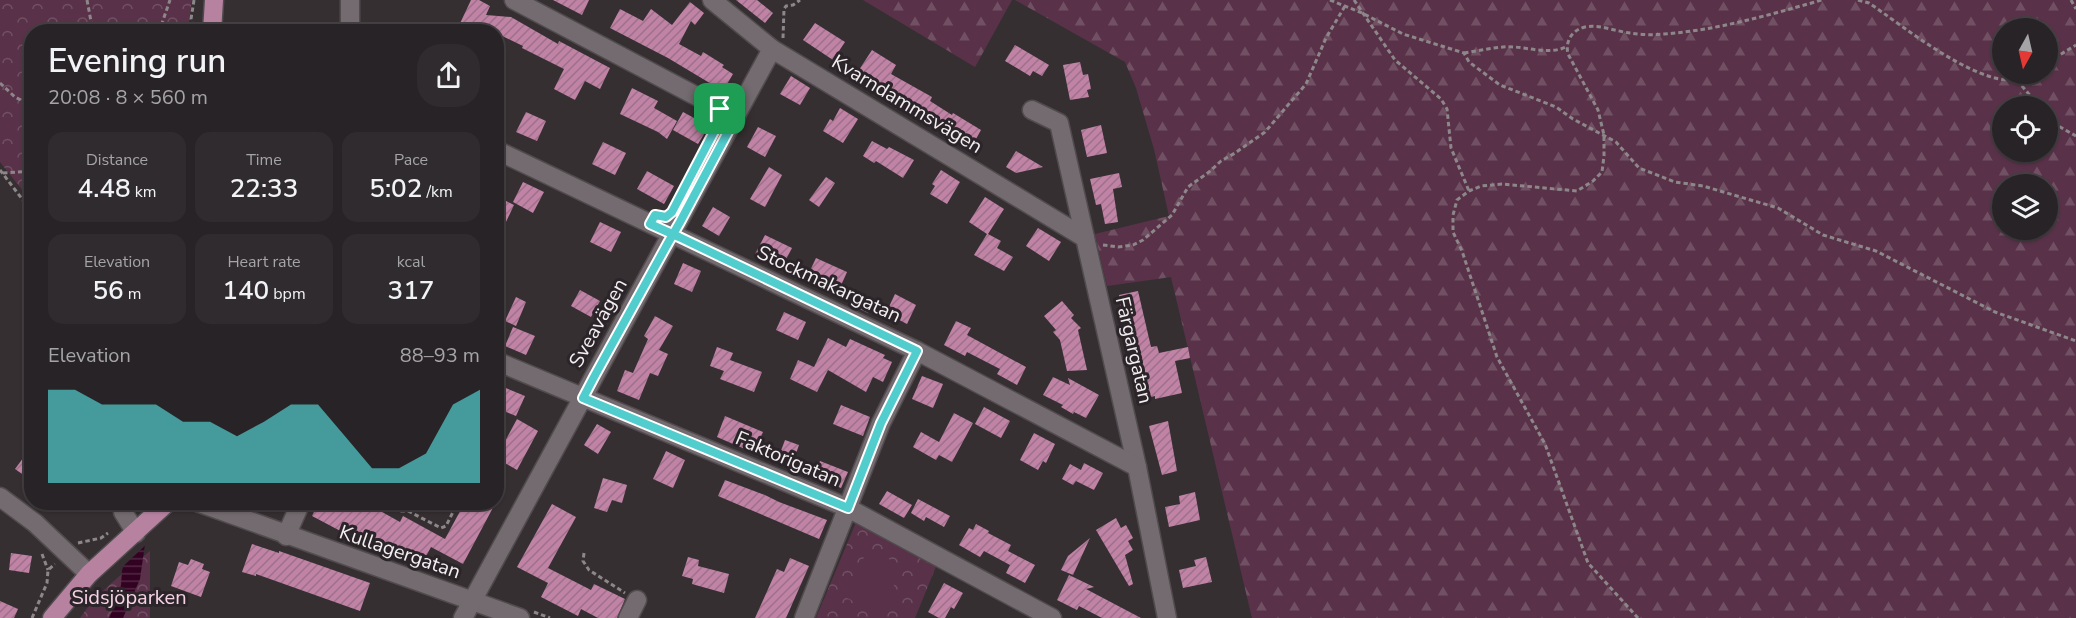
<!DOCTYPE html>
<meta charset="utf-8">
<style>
body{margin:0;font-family:"Nunito Sans",sans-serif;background:#302b2e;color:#f1f3f6;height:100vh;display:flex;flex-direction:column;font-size:22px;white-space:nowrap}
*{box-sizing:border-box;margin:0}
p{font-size:20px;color:#a5a4a7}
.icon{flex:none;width:33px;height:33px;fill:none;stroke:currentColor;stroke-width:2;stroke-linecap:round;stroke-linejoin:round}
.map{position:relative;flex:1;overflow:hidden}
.details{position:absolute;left:24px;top:24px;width:480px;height:486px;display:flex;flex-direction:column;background:#282326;border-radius:24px;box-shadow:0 2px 4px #0004,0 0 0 2px #444043}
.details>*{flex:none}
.needle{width:39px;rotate:188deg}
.fabs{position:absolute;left:1992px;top:18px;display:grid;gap:12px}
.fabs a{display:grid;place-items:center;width:66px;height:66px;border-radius:50%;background:#282326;box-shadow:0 2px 4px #0004,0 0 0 2px #444043;font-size:30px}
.pin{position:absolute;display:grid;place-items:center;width:51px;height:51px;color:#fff;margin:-26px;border-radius:12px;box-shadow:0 3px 9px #0006}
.round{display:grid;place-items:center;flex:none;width:63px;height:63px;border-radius:24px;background:#302b2e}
.head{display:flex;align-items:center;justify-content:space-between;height:102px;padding:0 24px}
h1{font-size:33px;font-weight:600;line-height:45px}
.stats{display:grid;grid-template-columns:repeat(3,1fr);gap:9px;height:102px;padding:6px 24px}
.stats div{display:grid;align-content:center;border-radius:15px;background:#302b2e;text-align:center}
.stats b{font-size:26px;font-weight:600}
.stats small{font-size:16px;font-weight:400}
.stats p{font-size:16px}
.chart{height:168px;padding:12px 24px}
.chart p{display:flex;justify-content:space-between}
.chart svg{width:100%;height:108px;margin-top:6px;fill:#52cdcd;opacity:.7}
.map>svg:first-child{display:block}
.forest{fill:url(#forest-firs);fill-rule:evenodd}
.park{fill:url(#park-crowns)}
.pitch{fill:#593249}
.water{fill:url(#water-rules)}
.pier{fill:#362f32}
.building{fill:url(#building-hatch)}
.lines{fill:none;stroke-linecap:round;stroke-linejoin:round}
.minor-casing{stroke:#514b4e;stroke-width:21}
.major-casing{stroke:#514b4e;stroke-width:21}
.path{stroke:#8d878a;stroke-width:3;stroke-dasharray:4.5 3;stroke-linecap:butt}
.minor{stroke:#736b6f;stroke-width:18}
.major{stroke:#b682a0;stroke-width:18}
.route-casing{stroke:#fff;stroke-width:12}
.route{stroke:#52cdcd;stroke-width:8}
.labels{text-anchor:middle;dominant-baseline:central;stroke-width:6;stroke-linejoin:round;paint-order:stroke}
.street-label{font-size:20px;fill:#f4eff2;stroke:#2b2529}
.park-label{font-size:20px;fill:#f7d3e6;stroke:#2b2529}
</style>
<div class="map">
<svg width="2076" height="618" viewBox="0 0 2076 618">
<defs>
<pattern id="forest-firs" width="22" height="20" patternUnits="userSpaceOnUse" patternTransform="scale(1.5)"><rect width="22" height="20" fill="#593249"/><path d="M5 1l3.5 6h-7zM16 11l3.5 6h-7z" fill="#715064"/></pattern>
<pattern id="park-crowns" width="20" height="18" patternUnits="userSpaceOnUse" patternTransform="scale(1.5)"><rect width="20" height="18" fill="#593249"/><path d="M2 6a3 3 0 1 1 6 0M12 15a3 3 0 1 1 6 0" fill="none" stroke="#715064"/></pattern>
<pattern id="water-rules" width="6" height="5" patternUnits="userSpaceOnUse" patternTransform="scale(1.5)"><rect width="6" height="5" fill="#330223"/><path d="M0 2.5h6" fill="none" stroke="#512743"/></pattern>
<pattern id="building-hatch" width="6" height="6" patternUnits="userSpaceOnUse" patternTransform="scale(1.5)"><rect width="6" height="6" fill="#c083a5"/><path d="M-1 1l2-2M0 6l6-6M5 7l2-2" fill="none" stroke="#9c7189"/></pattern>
</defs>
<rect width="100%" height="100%" fill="#362f32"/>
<!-- forest -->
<g class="forest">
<polygon points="863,0 1012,0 975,67"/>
<path d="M1015,0H2076V618H1252L1171,277L1107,286L1095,234L1169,216L1154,149L1136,88L1125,62ZM2002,28H2048V74H2002ZM2002,106H2048V152H2002ZM2002,184H2048V230H2002Z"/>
</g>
<!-- park -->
<g class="park">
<polygon points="0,0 192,0 189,21 191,31 32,32 31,201 0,162"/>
<polygon points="857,520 937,564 915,618 816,618"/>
<path d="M150,551V618H80C98,591 126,571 150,551Z"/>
</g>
<!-- pitch -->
<polygon class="pitch" points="868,549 903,566 881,613 845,597"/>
<!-- water -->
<polygon class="water" points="140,503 151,503 140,579 123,618 109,618 117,600 121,585 122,571"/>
<!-- pier -->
<polygon class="pier" points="154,502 149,542 118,571 134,514 147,503"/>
<!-- building -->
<g class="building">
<polygon points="471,0 479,0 490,6 486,15 511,17 558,44 559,41 610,68 600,89 585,81 575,100 554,89 564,69 522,48 523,46 496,33 496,32 456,32"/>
<polygon points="553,0 589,0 582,15"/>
<polygon points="736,0 757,0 773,13 765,23"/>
<polygon points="690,2 704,13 695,25 691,21 679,44 701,56 703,52 724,65 722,67 733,74 723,91 668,58 610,28 620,9 643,21 651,9 672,25"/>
<polygon points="815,23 845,42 833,60 803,40"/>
<polygon points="1015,45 1049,65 1042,76 1033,71 1030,76 1005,61"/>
<polygon points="872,50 896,65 891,74 932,97 930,101 952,115 953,113 981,130 972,146 923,114 897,101 899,99 857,73"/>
<polygon points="1080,62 1083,75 1088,74 1091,89 1087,90 1089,97 1070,100 1063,65"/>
<polygon points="791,76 810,88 800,105 780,94"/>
<polygon points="632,88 658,101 654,108 677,121 667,139 658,132 620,114"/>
<polygon points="840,108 858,119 843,143 823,131 830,119 833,121"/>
<polygon points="526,112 546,121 537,141 516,132"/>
<polygon points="683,112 709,126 698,144 673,130"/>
<polygon points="1101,125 1107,153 1087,157 1081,130"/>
<polygon points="758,127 776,136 765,157 747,147"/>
<polygon points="872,141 887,149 889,147 914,160 903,178 876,161 874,163 863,156"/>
<polygon points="603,142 626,153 615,175 592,164"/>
<polygon points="1016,151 1043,167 1016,173 1006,167"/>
<polygon points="769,167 782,175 765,207 750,199"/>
<polygon points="941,170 960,182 947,204 930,194 935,186 932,184"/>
<polygon points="647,171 674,186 664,204 637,189"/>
<polygon points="1119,173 1122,187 1113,189 1118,222 1105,224 1101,204 1096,205 1090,179"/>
<polygon points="826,177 835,183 819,207 809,200"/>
<polygon points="523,182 544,192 533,213 513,202"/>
<polygon points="985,197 1004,209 988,234 1001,241 997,248 1013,257 1004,271 974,255 987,234 969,222"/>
<polygon points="502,199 514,205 496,243 496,211"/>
<polygon points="713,207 730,217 719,236 702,226"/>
<polygon points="600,222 621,232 611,252 590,242"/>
<polygon points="1038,228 1061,242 1049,261 1026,246"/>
<polygon points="765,235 792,248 782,267 755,254"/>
<polygon points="816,258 847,272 839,290 808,275"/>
<polygon points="683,263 701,271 692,292 674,284"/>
<polygon points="580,290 600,301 591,317 571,306"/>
<polygon points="1138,291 1151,347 1157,346 1159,353 1188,347 1190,358 1175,361 1182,393 1155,399 1155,396 1139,400 1135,381 1138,380 1126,325 1124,326 1119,295"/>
<polygon points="857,293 874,301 868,313 852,305"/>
<polygon points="895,294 916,305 907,324 886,313"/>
<polygon points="516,297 526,302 516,326 505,321"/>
<polygon points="1062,301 1074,315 1071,318 1081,328 1078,330 1087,370 1067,371 1060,340 1053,332 1056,330 1044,316"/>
<polygon points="784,312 806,322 798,340 776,330"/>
<polygon points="655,316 673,326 659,350 668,354 658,376 650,373 639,400 617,391 625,370 633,373 648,339 644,336"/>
<polygon points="956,321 971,328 967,335 1026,367 1017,385 997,374 1000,369 967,352 965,356 944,345"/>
<polygon points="513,327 535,336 526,355 505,346"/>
<polygon points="828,338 846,347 850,339 885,355 883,358 892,362 883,382 873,377 866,392 828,370 817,392 790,379 798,360 814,367"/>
<polygon points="717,347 733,353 730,360 762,372 754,392 720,379 724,371 710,366"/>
<polygon points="922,376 943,384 933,408 912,399"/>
<polygon points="1053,377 1070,385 1068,378 1099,395 1086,418 1074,412 1073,414 1061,407 1063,405 1043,395"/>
<polygon points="496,384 525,396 516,416 496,408"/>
<polygon points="841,405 870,417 863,436 833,424"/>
<polygon points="984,407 1010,421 1001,438 975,424"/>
<polygon points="954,413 973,423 952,462 939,455 936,460 913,447 921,432 939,442"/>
<polygon points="725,416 763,432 754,453 717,437"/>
<polygon points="517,419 538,431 517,470 496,458"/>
<polygon points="1168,421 1177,471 1162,475 1149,426"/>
<polygon points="597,424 611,432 598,454 584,445"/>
<polygon points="1034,433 1055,444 1046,463 1043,461 1038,470 1020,460"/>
<polygon points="785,440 799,445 793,462 779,456"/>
<polygon points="32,446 32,481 15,469"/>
<polygon points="666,451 685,460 673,488 653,479"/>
<polygon points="820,461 848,472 841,488 813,477"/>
<polygon points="1084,463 1103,473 1094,490 1076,481 1073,485 1062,479 1070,464 1081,470"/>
<polygon points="603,478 627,485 622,503 612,500 607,512 594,508"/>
<polygon points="725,480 765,495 779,502 827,520 819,539 718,496"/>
<polygon points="887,491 912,505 904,518 879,504"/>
<polygon points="1195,492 1200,520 1169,527 1165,507 1180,504 1179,496"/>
<polygon points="918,499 950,516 944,527 926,517 924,521 911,513"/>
<polygon points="319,502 352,502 363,508 366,503 400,522 403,516 445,539 465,502 496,502 463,564 431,547 424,560 390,542 387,548 352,529 348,535 312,516"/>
<polygon points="552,504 576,517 548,568 591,590 594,584 625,599 617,618 598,618 581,609 578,616 541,597 548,583 517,567"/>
<polygon points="1116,518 1121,528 1126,525 1133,538 1128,541 1133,550 1125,555 1133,584 1129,586 1096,530"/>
<polygon points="976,524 989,531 988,533 1011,545 1008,551 1035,565 1025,583 1006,573 1010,565 984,551 980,557 959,545 969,528 973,530"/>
<polygon points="1090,538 1073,575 1061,570 1068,556"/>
<polygon points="252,544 279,553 279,551 370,583 360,611 256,574 256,576 242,572"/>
<polygon points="11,553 32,556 29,573 9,570"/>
<polygon points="688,557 699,560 698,566 729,574 724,593 692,584 693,579 682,576"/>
<polygon points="1206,557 1212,582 1183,588 1179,570 1196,566 1194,560"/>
<polygon points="790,558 809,566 786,618 755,618 777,569 784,572"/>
<polygon points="191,559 204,564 202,569 210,572 201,597 171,586 179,562 188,565"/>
<polygon points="1069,575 1094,587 1086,589 1141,618 1102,618 1079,606 1077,610 1057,600"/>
<polygon points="944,583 963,593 954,609 951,607 945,618 939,618 928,612"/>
<polygon points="0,601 18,609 14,618 0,618"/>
</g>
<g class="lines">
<defs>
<g id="minor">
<polyline points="350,0 350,32"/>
<polyline points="514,0 736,117"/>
<polyline points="712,0 772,49 1085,238"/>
<polyline points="1032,110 1059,123 1137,467 1167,618"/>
<polyline points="496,150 917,351 1137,467"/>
<polyline points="496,361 848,508 1052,618"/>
<polyline points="0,497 35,523 89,574"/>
<polyline points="123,502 123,512 136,533"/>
<polyline points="197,502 520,618"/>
<polyline points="286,536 301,502"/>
<polyline points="463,618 772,49"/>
<polyline points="628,618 637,600"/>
<polyline points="804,618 881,423 917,351"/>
</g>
<g id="major">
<polyline points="212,32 214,0"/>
<polyline points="52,618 89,574 168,502"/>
</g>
</defs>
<!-- minor casing -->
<use href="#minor" class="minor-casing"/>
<!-- major casing -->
<use href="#major" class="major-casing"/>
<!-- path -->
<g class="path">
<polyline points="87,0 93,32"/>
<polyline points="194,0 191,19 195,32"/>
<polyline points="1330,0 1362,13 1403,34 1464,53 1469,62 1500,85 1556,107 1573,119 1616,142 1639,168 1675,182 1703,186 1778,208 1823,235 1876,251 1995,312 2076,341"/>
<polyline points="1354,0 1395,60 1441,99 1447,109 1451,148 1469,191"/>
<path d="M1858,0L1869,3C1903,26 1974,84 2015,80C2019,79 2024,76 2027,74"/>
<polyline points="2071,0 2076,9"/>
<polyline points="159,32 170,0"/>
<polyline points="783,38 784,9 786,6 793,5 800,0"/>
<path d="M1464,53C1477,51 1490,48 1503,47C1524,45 1546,56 1566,47"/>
<polyline points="2048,62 2076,45"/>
<polyline points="2017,80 2039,106"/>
<polyline points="0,83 15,97 32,106"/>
<polyline points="2048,117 2053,123 2076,136"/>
<polyline points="0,170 32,212"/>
<polyline points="3,173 32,171"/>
<polyline points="1103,245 1118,247 1133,245 1143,240 1172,215 1188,187 1209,172 1221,161 1235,153 1265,132 1306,84 1326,38 1345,6"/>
<polyline points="380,502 398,511 408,511 441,528 446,526 458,502"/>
<polyline points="78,543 101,538 108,533"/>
<polyline points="584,553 583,561 589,570 625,593"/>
<polyline points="42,554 48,570"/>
<polyline points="534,612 550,618"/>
<polyline points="32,618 47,583 48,570 55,564"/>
<path d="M1638,618L1588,563L1545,444L1497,357L1462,251L1453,232V215L1457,200L1469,191L1481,186L1502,184L1577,191L1593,181L1602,172L1604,156V135L1598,110L1568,54C1565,41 1572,30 1585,27C1600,24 1617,32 1631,33C1641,35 1653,35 1664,34C1718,30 1769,15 1822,0"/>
</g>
<!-- minor -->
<use href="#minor" class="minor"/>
<!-- major -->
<use href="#major" class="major"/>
</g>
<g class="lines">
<defs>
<polyline id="route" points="720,109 715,117 717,126 672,212 666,217 655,215 650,224 679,237 917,351 881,423 848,508 583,398 594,377 668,243 680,222 736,117 720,109"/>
</defs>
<!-- route casing -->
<use href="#route" class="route-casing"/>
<!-- route -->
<use href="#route" class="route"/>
</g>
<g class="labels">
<!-- street labels -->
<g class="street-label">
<text transform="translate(907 104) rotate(31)">Kvarndammsvägen</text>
<text transform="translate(829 284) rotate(25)">Stockmakargatan</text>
<text transform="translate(598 323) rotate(-61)">Sveavägen</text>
<text transform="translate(1134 350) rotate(77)">Färgargatan</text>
<text transform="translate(788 459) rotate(23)">Faktorigatan</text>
<text transform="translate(400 552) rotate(19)">Kullagergatan</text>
</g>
<!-- park labels -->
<g class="park-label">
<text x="129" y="597">Sidsjöparken</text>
</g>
</g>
</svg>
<div class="fabs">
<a><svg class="needle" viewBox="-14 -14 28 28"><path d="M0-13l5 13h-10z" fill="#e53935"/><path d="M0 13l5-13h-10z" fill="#a5a4a7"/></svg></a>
<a><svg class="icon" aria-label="locate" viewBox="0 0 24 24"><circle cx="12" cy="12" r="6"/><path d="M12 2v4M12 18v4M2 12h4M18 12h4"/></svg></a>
<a><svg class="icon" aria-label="layers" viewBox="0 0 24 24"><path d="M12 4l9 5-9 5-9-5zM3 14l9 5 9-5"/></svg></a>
</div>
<div class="pin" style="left:720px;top:109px;background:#1e9e55"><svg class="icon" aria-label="arrive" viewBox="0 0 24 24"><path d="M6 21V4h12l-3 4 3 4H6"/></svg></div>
<section class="details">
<div class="head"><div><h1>Evening run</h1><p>20:08 · 8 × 560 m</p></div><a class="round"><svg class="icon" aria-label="share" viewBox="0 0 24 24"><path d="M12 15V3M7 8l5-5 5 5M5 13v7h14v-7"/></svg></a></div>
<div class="stats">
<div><p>Distance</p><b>4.48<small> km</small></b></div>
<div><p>Time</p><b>22:33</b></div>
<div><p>Pace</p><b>5:02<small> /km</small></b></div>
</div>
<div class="stats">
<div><p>Elevation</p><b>56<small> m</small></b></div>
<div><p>Heart rate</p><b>140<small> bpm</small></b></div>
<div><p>kcal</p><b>317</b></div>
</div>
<div class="chart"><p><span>Elevation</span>88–93 m</p>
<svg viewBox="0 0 160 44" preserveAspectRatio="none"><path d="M0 44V6L10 6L20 12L30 12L40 12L50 19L60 19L70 25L80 19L90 12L100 12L110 25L120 38L130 38L140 32L150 12L160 6V44z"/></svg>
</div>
</section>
</div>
